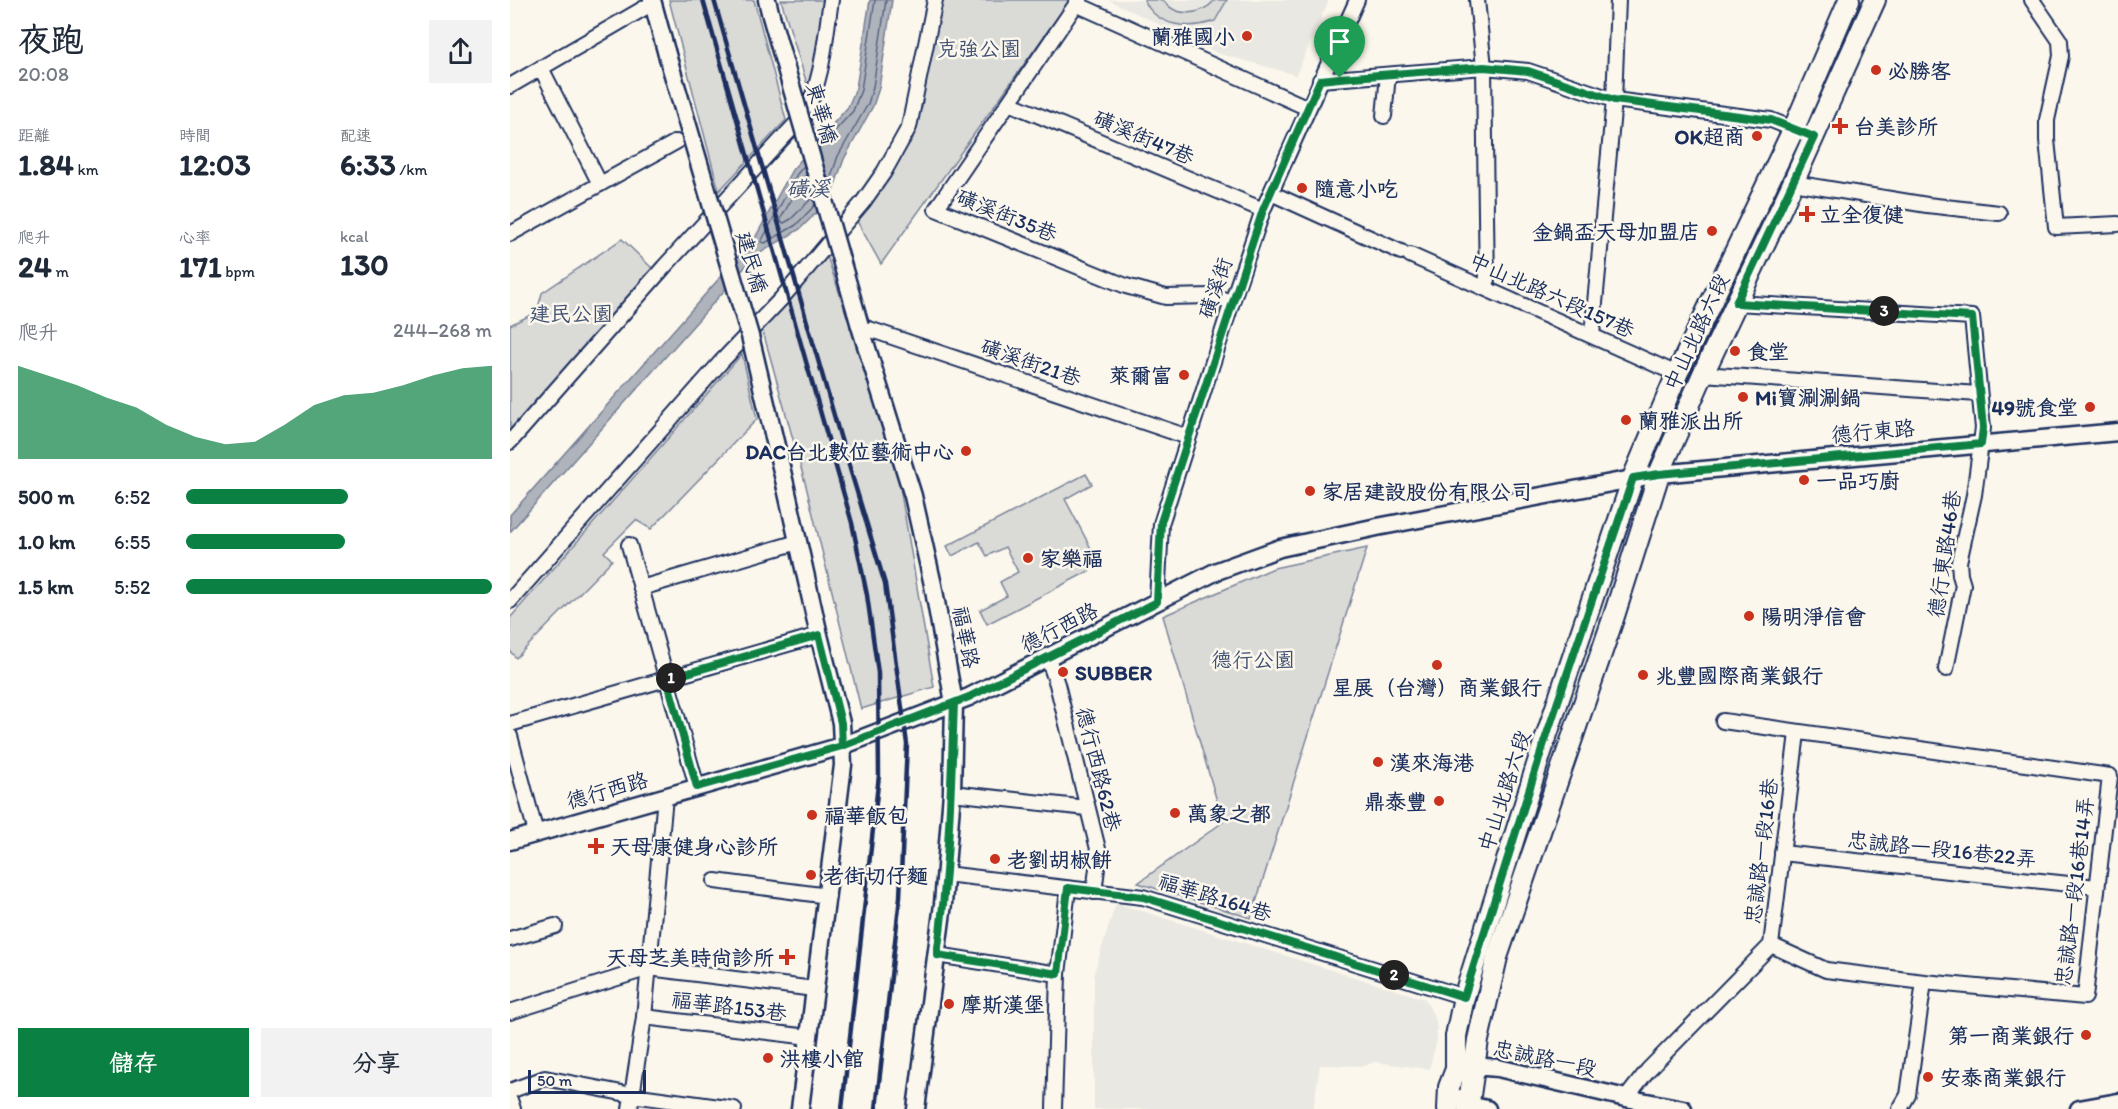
<!DOCTYPE html>
<html lang="zh-TW">
<meta charset="utf-8">
<style>
body{margin:0;font-family:Itim,"LXGW WenKai TC",sans-serif;background:#f2f2f3;color:#1f2937;height:100vh;display:flex;flex-direction:column;font-size:22px;white-space:nowrap}
*{box-sizing:border-box;margin:0}
p{font-size:20px;color:#747a83}
.icon{flex:none;width:33px;height:33px;fill:none;stroke:currentColor;stroke-width:2;stroke-linecap:round;stroke-linejoin:round}
.map{position:relative;flex:1;overflow:hidden}
.details{display:flex;flex-direction:column;background:#fff;width:510px}
.details>*{flex:none}
.scale{position:absolute;left:18px;bottom:15px;width:118px;box-sizing:border-box;padding-left:6px;border:3px solid #1b2f5e;border-top:0;font-size:16px;line-height:21px;white-space:nowrap;color:#1b2f5e;-webkit-text-stroke:4px #fbf7ec;paint-order:stroke}
.pin{position:absolute;display:grid;place-items:center;width:51px;height:51px;color:#fff;margin:-62px -26px;border-radius:50% 50% 50% 0;rotate:-45deg;box-shadow:0 0 6px #0007}
.pin .icon{rotate:45deg}
.km{position:absolute;width:30px;height:30px;margin:-15px;border-radius:50%;background:#222;color:#fff;font-size:16px;line-height:30px;text-align:center}
.round{display:grid;place-items:center;flex:none;width:63px;height:63px;border-radius:0px;background:#f2f2f3}
.headline{display:flex;align-items:center;justify-content:space-between;height:102px;padding:0 18px}
h1{font-size:33px;font-weight:700;line-height:45px}
.figures{display:grid;grid-template-columns:repeat(3,1fr);gap:9px;height:102px;padding:6px 18px}
.figures div{display:grid;align-content:center}
.figures b{font-size:30px;font-weight:700}
.figures small{font-size:16px;font-weight:400}
.figures p{font-size:16px}
.chart{height:168px;padding:12px 18px}
.chart p{display:flex;justify-content:space-between}
.chart svg{width:100%;height:108px;margin-top:6px;fill:#0b8043;opacity:.7}
.primary-button{display:flex;gap:12px;margin-top:auto;padding:12px 18px}
.primary-button a{flex:1;height:69px;border-radius:0px;background:#0b8043;color:#fff;font-size:24px;font-weight:700;line-height:69px;text-align:center}
.primary-button a+a{background:#f2f2f3;color:#1f2937}
ul{padding:0 18px;list-style:none;font-size:20px}
li{display:grid;grid-template-columns:96px 72px 1fr;align-items:center;height:45px}
li i{height:15px;border-radius:8px;background:#0b8043}
main{display:flex;flex:1;min-height:0}
.map>svg:first-child{display:block}
.built{fill:#eae8e2}
.green{fill:#dadad7;stroke:#7a849a;stroke-width:1.5}
.water{fill:#afb3bb;stroke:#747e96;stroke-width:1.5}
.lines{fill:none;stroke-linecap:round;stroke-linejoin:round}
.shore{stroke:#566483;stroke-width:1.5}
.minor-casing{stroke:#1b2f5e;stroke-width:18}
.tertiary-casing{stroke:#1b2f5e;stroke-width:21}
.secondary-casing{stroke:#1b2f5e;stroke-width:24}
.minor{stroke:#fbf7ec;stroke-width:14}
.tertiary{stroke:#fbf7ec;stroke-width:16}
.secondary{stroke:#fbf7ec;stroke-width:20}
.rail{stroke:#1b2f5e;stroke-width:4.5}
.tertiary-bridge-casing{stroke:#1b2f5e;stroke-width:21;stroke-linecap:butt}
.tertiary-bridge{stroke:#fbf7ec;stroke-width:16}
.route-casing{stroke:#fff;stroke-width:12}
.route{stroke:#0b8043;stroke-width:8}
.poi-dot{fill:#c8321e;stroke:#fbf7ec;stroke-width:2}
.labels{text-anchor:middle;dominant-baseline:central;stroke-width:5;stroke-linejoin:round;paint-order:stroke}
.poi-label{font-size:21px;font-weight:bold;fill:#1b2f5e;stroke:#fbf7ec;text-anchor:start}
.park-label{font-size:21px;fill:#415176;stroke:#fbf7ec}
.street-label{font-size:21px;fill:#1b2f5e;stroke:#fbf7ec}
.water-label{font-size:22px;font-style:italic;fill:#47577a;stroke:#fbf7ec}
</style>
<main>
<section class="details">
<div class="headline"><div><h1>夜跑</h1><p>20:08</p></div><a class="round"><svg class="icon" aria-label="share" viewBox="0 0 24 24"><path d="M12 15V3M7 8l5-5 5 5M5 13v7h14v-7"/></svg></a></div>
<div class="figures">
<div><p>距離</p><b>1.84<small> km</small></b></div>
<div><p>時間</p><b>12:03</b></div>
<div><p>配速</p><b>6:33<small> /km</small></b></div>
</div>
<div class="figures">
<div><p>爬升</p><b>24<small> m</small></b></div>
<div><p>心率</p><b>171<small> bpm</small></b></div>
<div><p>kcal</p><b>130</b></div>
</div>
<div class="chart"><p><span>爬升</span>244–268 m</p>
<svg viewBox="0 0 160 44" preserveAspectRatio="none"><path d="M0 44V6L10 10L20 14L30 19L40 23L50 30L60 35L70 38L80 37L90 30L100 22L110 18L120 17L130 14L140 10L150 7L160 6V44z"/></svg>
</div>
<ul>
<li><b>500 m</b>6:52<i style="width:53%"></i></li>
<li><b>1.0 km</b>6:55<i style="width:52%"></i></li>
<li><b>1.5 km</b>5:52<i style="width:100%"></i></li>
</ul>
<div class="primary-button"><a>儲存</a><a>分享</a></div>
</section>
<div class="map">
<svg width="1608" height="1109" viewBox="0 0 1608 1109">
<rect width="100%" height="100%" fill="#fbf7ec"/>
<filter id="ink" filterUnits="userSpaceOnUse"><feTurbulence type="fractalNoise" baseFrequency=".0167" numOctaves="2"/><feDisplacementMap in="SourceGraphic" scale="12" xChannelSelector="R" yChannelSelector="G"/><feConvolveMatrix kernelMatrix="1 2 1 2 8 2 1 2 1" color-interpolation-filters="sRGB"/></filter>
<g filter="url(#ink)">
<!-- built -->
<g class="built">
<polygon points="599,0 819,0 786,75 707,53"/>
<polygon points="606,903 915,999 926,1020 927,1040 919,1069 864,1062 854,1066 810,1065 803,1109 584,1109 584,973"/>
</g>
<!-- green -->
<g class="green">
<polygon points="159,0 244,0 276,120 209,191"/>
<polygon points="271,0 314,0 301,97"/>
<polygon points="433,0 560,0 371,264 347,221 403,138"/>
<path d="M634,0H653C666,18 691,16 705,0H717L705,21C679,30 647,27 634,0Z"/>
<polygon points="112,239 144,270 0,430 0,325 27,312 32,293"/>
<polygon points="317,256 385,458 424,687 351,709 296,486 252,328"/>
<polygon points="232,354 247,419 141,529 126,520 94,552 102,560 6,658 0,651 0,618"/>
<polygon points="576,474 582,484 555,499 586,558 583,569 477,624 470,610 497,596 490,582 508,572 495,547 477,556 469,542 442,556 437,546"/>
<polygon points="857,548 741,918 628,883 713,822 653,616 764,568"/>
</g>
<!-- water -->
<polygon class="water" points="360,0 382,0 369,88 363,106 334,159 320,199 290,229 245,256 0,532 0,515 245,238 282,170 338,107 346,88"/>
<g class="lines">
<!-- shore -->
<g class="shore">
<polyline points="309,148 343,111 351,90 365,0"/>
<polyline points="294,166 287,174 251,242 255,243 286,225 305,205"/>
<polyline points="296,174 271,218 271,222 274,223 281,219 303,197"/>
<polyline points="319,183 328,156 358,104 363,87 376,0"/>
</g>
<defs>
<g id="minor">
<polyline points="569,0 426,209 616,286 656,297 702,296 722,302"/>
<polyline points="967,0 974,67 977,288"/>
<polyline points="1522,0 1550,41 1551,56 1537,120 1537,140 1546,227 1608,224"/>
<polyline points="566,4 798,108"/>
<polyline points="31,68 90,184"/>
<polyline points="810,80 974,67 1018,71 1104,100 1261,120 1304,137"/>
<polyline points="0,86 143,3"/>
<polyline points="499,103 753,210"/>
<polyline points="874,116 878,75"/>
<polyline points="1283,183 1417,205 1489,213"/>
<polyline points="761,193 891,252"/>
<polyline points="0,234 166,142"/>
<polyline points="900,255 1167,374"/>
<polyline points="1226,303 1462,317 1473,428 1464,495 1449,562 1450,575 1453,585 1436,669"/>
<polyline points="350,326 678,437"/>
<polyline points="1082,335 1104,100 1108,0"/>
<polyline points="1193,374 1468,394"/>
<path d="M0,442L154,267L294,115C313,81 315,39 321,0"/>
<polyline points="119,545 187,787"/>
<polyline points="131,588 288,542"/>
<polyline points="0,601 211,362 271,299 353,202 374,172 399,127 425,0"/>
<polyline points="647,602 651,524 722,302 753,210 847,0"/>
<polyline points="538,658 547,684 589,853 584,892"/>
<polyline points="1213,721 1600,776 1575,997 1414,982 1316,970 1261,945"/>
<polyline points="0,724 309,635"/>
<polyline points="0,736 26,833"/>
<polyline points="442,793 577,808"/>
<polyline points="1272,853 1587,887"/>
<polyline points="435,874 633,897 954,997"/>
<polyline points="205,881 318,896"/>
<polyline points="0,939 45,926"/>
<polyline points="427,955 548,974"/>
<polyline points="0,1012 139,968 304,989"/>
<polyline points="134,1017 299,1037"/>
<polyline points="0,1091 35,1078 122,1095 224,1109"/>
<polyline points="1116,1098 1138,1070 1261,945 1287,733"/>
<polyline points="0,1100 3,1109"/>
<polyline points="120,1109 134,1017 155,797"/>
<polyline points="544,1109 548,974 558,889"/>
<polyline points="1390,1109 1398,1095 1414,982"/>
</g>
<g id="tertiary">
<polyline points="142,0 156,51"/>
<polyline points="257,0 261,16"/>
<polyline points="350,326 403,496 423,585 444,703 442,793 433,904 406,1109"/>
<polyline points="276,488 309,635 331,723 333,765 290,1109"/>
<polyline points="0,841 332,746 459,697 707,571 770,548 867,527 1149,474 1608,432"/>
<polyline points="955,1073 963,1066 988,1068 1116,1098 1173,1109"/>
<polyline points="951,1098 958,1105 977,1109"/>
<polyline points="1569,1109 1608,1102"/>
</g>
<g id="secondary">
<polyline points="938,1109 939,1087 946,1069 946,1036 954,997 1033,746 1123,478 1167,374 1284,128 1339,0"/>
<polyline points="958,1109 968,1040 987,957 1103,619 1149,474 1193,374 1283,183 1365,0"/>
</g>
</defs>
<!-- minor casing -->
<use href="#minor" class="minor-casing"/>
<!-- tertiary casing -->
<use href="#tertiary" class="tertiary-casing"/>
<!-- secondary casing -->
<use href="#secondary" class="secondary-casing"/>
<!-- minor -->
<use href="#minor" class="minor"/>
<!-- tertiary -->
<use href="#tertiary" class="tertiary"/>
<!-- secondary -->
<use href="#secondary" class="secondary"/>
<!-- rail -->
<g class="rail">
<polyline points="193,0 342,523 357,595 368,673 369,775 332,1109"/>
<polyline points="204,0 330,436 375,584 397,744 390,897 366,1109"/>
</g>
<defs>
<g id="tertiary-bridge">
<polyline points="261,16 350,326"/>
<polyline points="156,51 240,336 276,488"/>
</g>
</defs>
<!-- tertiary-bridge casing -->
<use href="#tertiary-bridge" class="tertiary-bridge-casing"/>
<!-- tertiary-bridge -->
<use href="#tertiary-bridge" class="tertiary-bridge"/>
</g>
</g>
<g class="lines" filter="url(#ink)">
<defs>
<path id="route" d="M830,78L810,80L753,210L651,522L647,602L459,697L332,746L331,723L309,635L157,679L187,787L332,746L444,703C441,787 439,871 427,955L548,974L558,888L633,897L954,997L1033,746L1123,478L1149,474L1471,444L1473,428L1462,317L1226,303L1304,137L1261,120L1104,100L1018,71L974,67L830,78"/>
</defs>
<!-- route casing -->
<use href="#route" class="route-casing"/>
<!-- route -->
<use href="#route" class="route"/>
</g>
<!-- markers -->
<g class="poi-dot">
<circle cx="737" cy="36" r="6"/>
<circle cx="1366" cy="70" r="6"/>
<path d="M1327 117h6v6h6v6h-6v6h-6v-6h-6v-6h6z"/>
<circle cx="1247" cy="136" r="6"/>
<circle cx="792" cy="188" r="6"/>
<path d="M1294 205h6v6h6v6h-6v6h-6v-6h-6v-6h6z"/>
<circle cx="1202" cy="231" r="6"/>
<circle cx="1225" cy="351" r="6"/>
<circle cx="674" cy="375" r="6"/>
<circle cx="1233" cy="397" r="6"/>
<circle cx="1580" cy="407" r="6"/>
<circle cx="1116" cy="420" r="6"/>
<circle cx="456" cy="451" r="6"/>
<circle cx="1294" cy="480" r="6"/>
<circle cx="800" cy="491" r="6"/>
<circle cx="518" cy="558" r="6"/>
<circle cx="1239" cy="616" r="6"/>
<circle cx="927" cy="665" r="6"/>
<circle cx="553" cy="672" r="6"/>
<circle cx="1133" cy="675" r="6"/>
<circle cx="868" cy="762" r="6"/>
<circle cx="929" cy="801" r="6"/>
<circle cx="665" cy="813" r="6"/>
<circle cx="302" cy="815" r="6"/>
<path d="M83 837h6v6h6v6h-6v6h-6v-6h-6v-6h6z"/>
<circle cx="485" cy="859" r="6"/>
<circle cx="301" cy="875" r="6"/>
<path d="M274 948h6v6h6v6h-6v6h-6v-6h-6v-6h6z"/>
<circle cx="439" cy="1004" r="6"/>
<circle cx="1576" cy="1035" r="6"/>
<circle cx="258" cy="1058" r="6"/>
<circle cx="1418" cy="1077" r="6"/>
</g>
<g class="labels">
<!-- poi labels -->
<g class="poi-label">
<text x="725" y="36" text-anchor="end">蘭雅國小</text>
<text x="1378" y="70">必勝客</text>
<text x="1344" y="126">台美診所</text>
<text x="1235" y="136" text-anchor="end">OK超商</text>
<text x="804" y="188">隨意小吃</text>
<text x="1310" y="214">立全復健</text>
<text x="1190" y="231" text-anchor="end">金鍋盃天母加盟店</text>
<text x="1237" y="351">食堂</text>
<text x="662" y="375" text-anchor="end">萊爾富</text>
<text x="1245" y="397">Mi寶涮涮鍋</text>
<text x="1568" y="407" text-anchor="end">49號食堂</text>
<text x="1128" y="420">蘭雅派出所</text>
<text x="444" y="451" text-anchor="end">DAC台北數位藝術中心</text>
<text x="1306" y="480">一品巧廚</text>
<text x="812" y="491">家居建設股份有限公司</text>
<text x="530" y="558">家樂福</text>
<text x="1251" y="616">陽明淨信會</text>
<text x="565" y="672">SUBBER</text>
<text x="1145" y="675">兆豐國際商業銀行</text>
<text x="927" y="687" text-anchor="middle">星展（台灣）商業銀行</text>
<text x="880" y="762">漢來海港</text>
<text x="917" y="801" text-anchor="end">鼎泰豐</text>
<text x="677" y="813">萬象之都</text>
<text x="314" y="815">福華飯包</text>
<text x="100" y="846">天母康健身心診所</text>
<text x="497" y="859">老劉胡椒餅</text>
<text x="313" y="875">老街切仔麵</text>
<text x="264" y="957" text-anchor="end">天母芝美時尚診所</text>
<text x="451" y="1004">摩斯漢堡</text>
<text x="1564" y="1035" text-anchor="end">第一商業銀行</text>
<text x="270" y="1058">洪樓小館</text>
<text x="1430" y="1077">安泰商業銀行</text>
</g>
<!-- park labels -->
<g class="park-label">
<text x="469" y="48">克強公園</text>
<text x="61" y="313">建民公園</text>
<text x="743" y="659">德行公園</text>
</g>
<!-- street labels -->
<g class="street-label">
<text transform="translate(312 113) rotate(74)">東華橋</text>
<text transform="translate(634 137) rotate(23)">磺溪街47巷</text>
<text transform="translate(497 215) rotate(22)">磺溪街35巷</text>
<text transform="translate(242 262) rotate(74)">建民橋</text>
<text transform="translate(705 288) rotate(-71)">磺溪街</text>
<text transform="translate(1042 295) rotate(24)">中山北路六段157巷</text>
<text transform="translate(1186 332) rotate(-65)">中山北路六段</text>
<text transform="translate(521 362) rotate(19)">磺溪街21巷</text>
<text transform="translate(1363 431) rotate(-5)">德行東路</text>
<text transform="translate(1434 554) rotate(-82)">德行東路46巷</text>
<text transform="translate(549 627) rotate(-27)">德行西路</text>
<text transform="translate(456 637) rotate(79)">福華路</text>
<text transform="translate(589 769) rotate(76)">德行西路62巷</text>
<text transform="translate(97 790) rotate(-16)">德行西路</text>
<text transform="translate(994 791) rotate(-72)">中山北路六段</text>
<text transform="translate(1432 849) rotate(6)">忠誠路一段16巷22弄</text>
<text transform="translate(1251 851) rotate(-83)">忠誠路一段16巷</text>
<text transform="translate(1564 891) rotate(-83)">忠誠路一段16巷14弄</text>
<text transform="translate(705 897) rotate(17)">福華路164巷</text>
<text transform="translate(219 1006) rotate(7)">福華路153巷</text>
<text transform="translate(1035 1058) rotate(12)">忠誠路一段</text>
</g>
<!-- water labels -->
<g class="water-label">
<text x="298" y="188">磺溪</text>
</g>
</g>
</svg>
<div class="scale">50 m</div>
<div class="pin" style="left:830px;top:78px;background:#1e9e55"><svg class="icon" aria-label="arrive" viewBox="0 0 24 24"><path d="M6 21V4h12l-3 4 3 4H6"/></svg></div>
<b class="km" style="left:161px;top:678px">1</b>
<b class="km" style="left:884px;top:975px">2</b>
<b class="km" style="left:1374px;top:311px">3</b>
</div>
</main>
